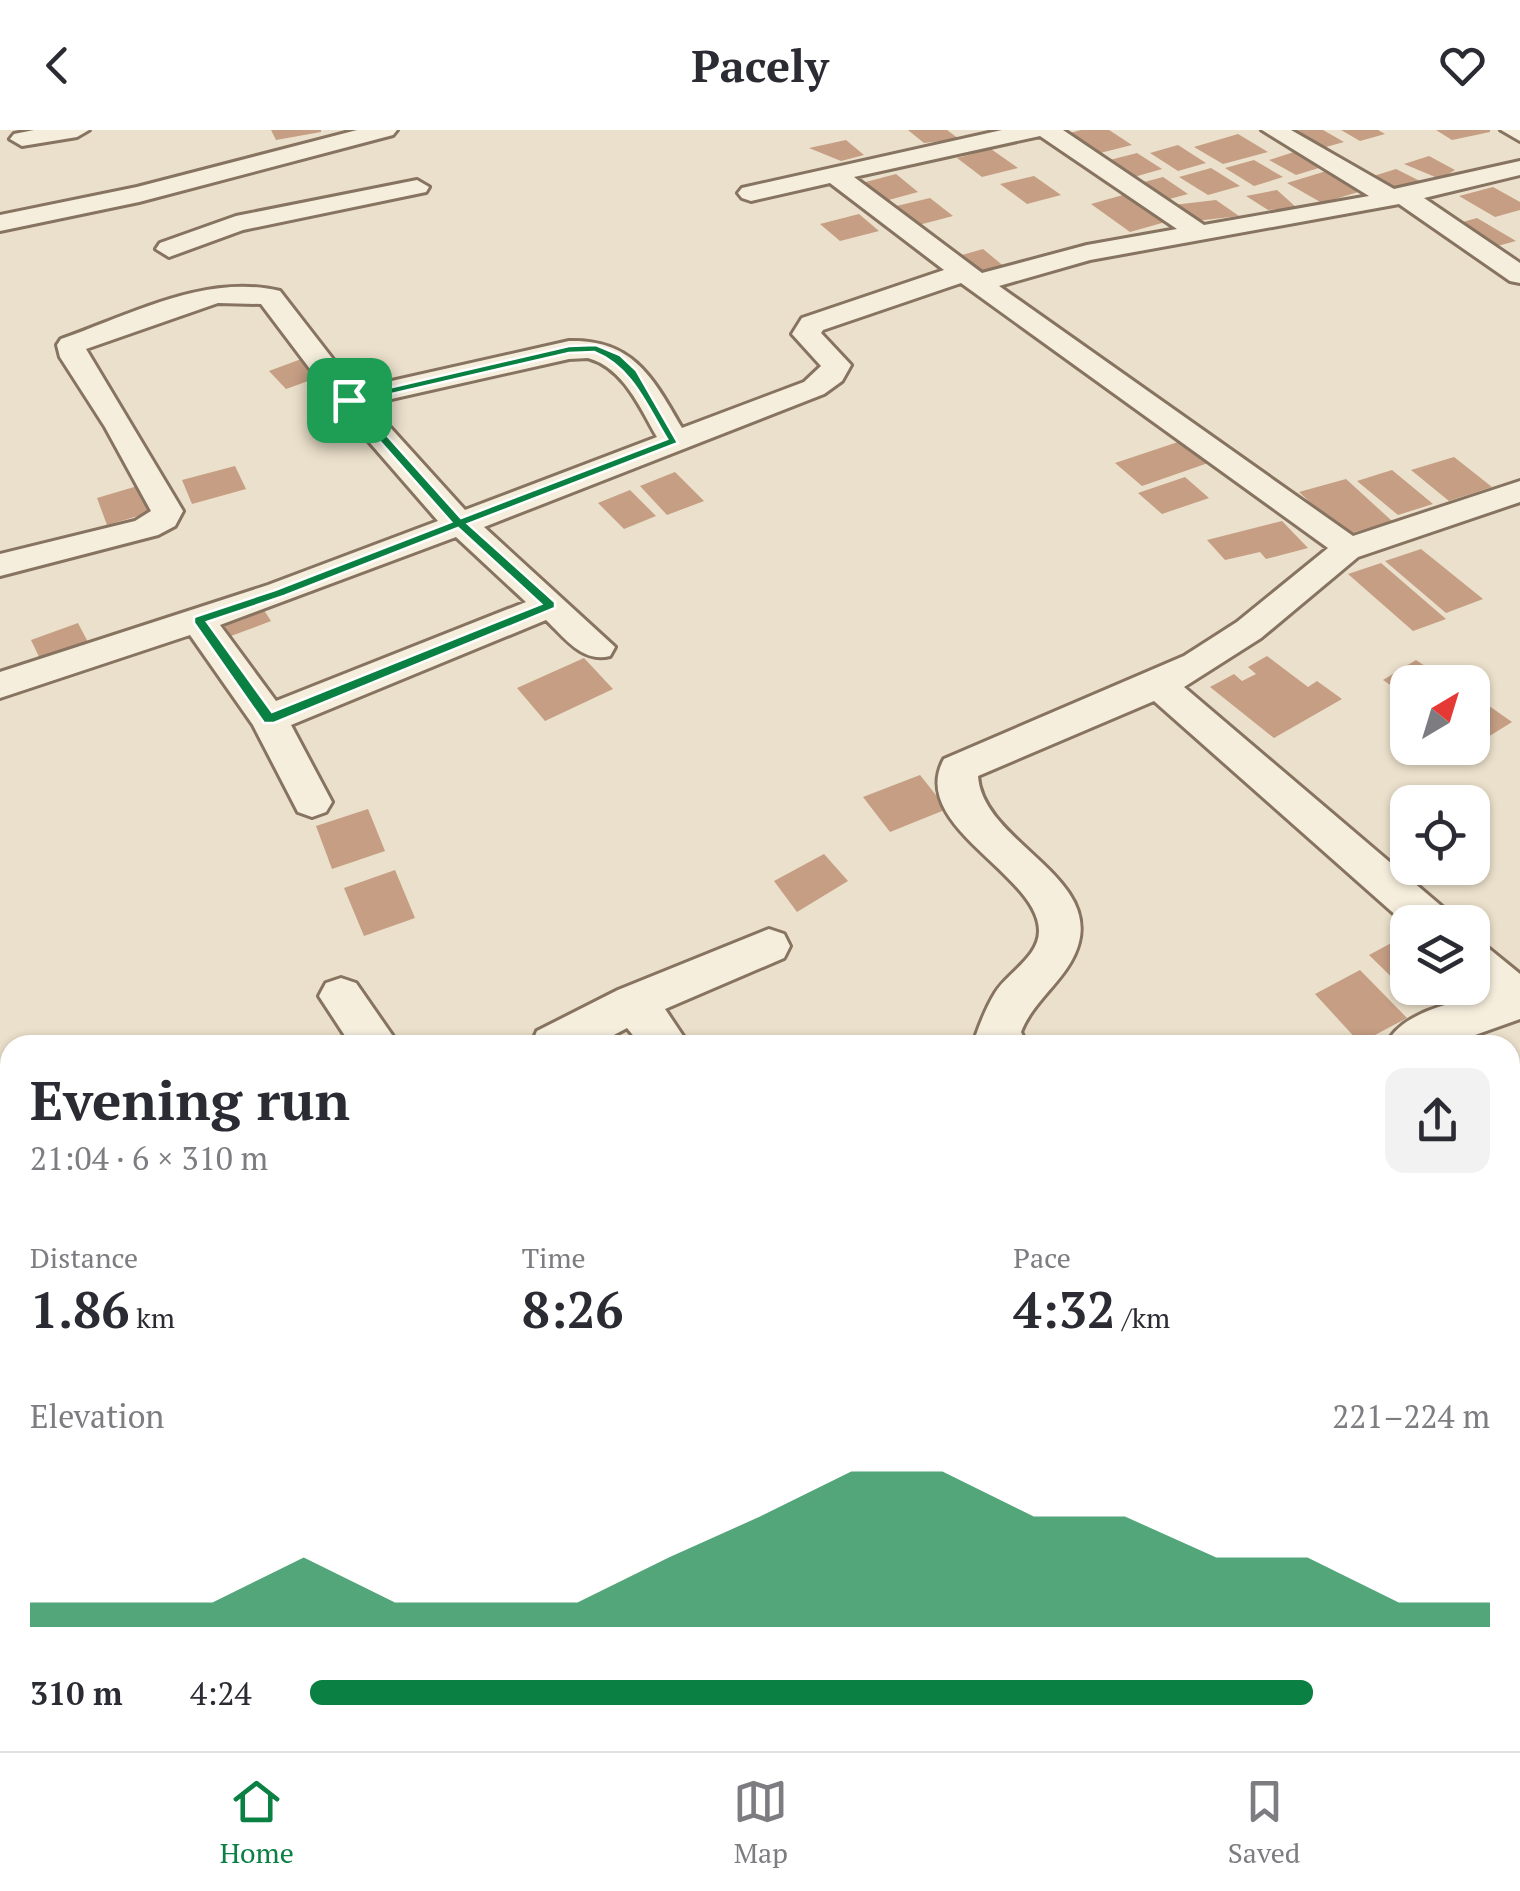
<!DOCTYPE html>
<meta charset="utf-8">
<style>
body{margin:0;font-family:"PT Serif",serif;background:#f2f2f3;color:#2b2b33;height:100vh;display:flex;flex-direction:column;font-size:38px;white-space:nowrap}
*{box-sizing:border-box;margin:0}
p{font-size:32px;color:#7c7c81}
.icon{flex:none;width:55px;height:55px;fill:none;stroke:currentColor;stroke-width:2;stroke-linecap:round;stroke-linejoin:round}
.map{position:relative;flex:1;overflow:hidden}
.side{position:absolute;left:0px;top:905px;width:1520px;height:718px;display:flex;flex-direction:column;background:#fff;border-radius:30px 30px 0 0;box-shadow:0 2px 8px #0004}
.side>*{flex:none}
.needle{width:65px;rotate:38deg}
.buttons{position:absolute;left:1390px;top:535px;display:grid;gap:20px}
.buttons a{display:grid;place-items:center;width:100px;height:100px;border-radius:20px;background:#fff;box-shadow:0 2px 8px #0004;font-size:50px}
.pin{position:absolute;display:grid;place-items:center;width:85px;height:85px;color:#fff;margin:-42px;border-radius:20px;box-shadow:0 5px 15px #0006}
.round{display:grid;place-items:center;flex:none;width:105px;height:105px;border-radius:20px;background:#f2f2f3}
.headline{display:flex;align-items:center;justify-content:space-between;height:170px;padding:0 30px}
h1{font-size:55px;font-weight:700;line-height:75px}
.figures{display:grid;grid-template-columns:repeat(3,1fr);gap:15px;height:170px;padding:10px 30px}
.figures div{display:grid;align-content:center}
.figures b{font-size:50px;font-weight:700}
.figures small{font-size:28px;font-weight:400}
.figures p{font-size:28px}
.chart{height:280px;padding:20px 30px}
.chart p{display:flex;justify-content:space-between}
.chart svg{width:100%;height:180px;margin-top:10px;fill:#0b8043;opacity:.7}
ul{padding:0 30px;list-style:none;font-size:32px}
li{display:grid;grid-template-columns:160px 120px 1fr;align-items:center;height:75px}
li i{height:25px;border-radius:12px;background:#0b8043}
header{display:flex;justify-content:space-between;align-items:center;height:130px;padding:0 30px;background:#fff;font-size:45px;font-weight:700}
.tabs{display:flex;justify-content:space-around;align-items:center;height:140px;border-top:2px solid #e1e1e2;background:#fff;font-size:28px;color:#7c7c81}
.tabs a{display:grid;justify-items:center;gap:5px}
.tabs .selected{color:#0b8043}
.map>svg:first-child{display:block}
.building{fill:#c59e84}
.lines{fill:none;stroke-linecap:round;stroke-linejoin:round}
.street-casing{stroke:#867360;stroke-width:6}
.street{fill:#f6eedd;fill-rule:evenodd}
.route{fill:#0b8043;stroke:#fff;stroke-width:2.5;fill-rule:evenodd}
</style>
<header><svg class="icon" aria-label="back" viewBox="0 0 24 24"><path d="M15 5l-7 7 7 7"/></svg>Pacely<svg class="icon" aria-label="heart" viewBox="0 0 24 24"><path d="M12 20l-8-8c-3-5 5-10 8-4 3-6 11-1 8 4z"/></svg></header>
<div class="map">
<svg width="1520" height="1621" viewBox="0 0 1520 1621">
<rect width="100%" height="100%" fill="#ebe0cb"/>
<!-- building -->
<g class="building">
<polygon points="271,0 321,0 321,2 276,10"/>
<polygon points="908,0 947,0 959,9 924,13"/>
<polygon points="1081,0 1109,0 1132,15 1092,25 1063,5"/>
<polygon points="1281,0 1323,0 1344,12 1315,20"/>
<polygon points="1341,0 1378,0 1385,4 1360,11"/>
<polygon points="1436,0 1490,0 1490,2 1452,10"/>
<polygon points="1238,4 1268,22 1223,34 1194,17"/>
<polygon points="846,10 864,25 841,31 809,18"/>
<polygon points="1178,15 1206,33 1178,41 1150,23"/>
<polygon points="991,19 1018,38 982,47 957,28"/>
<polygon points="1294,22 1322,37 1296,45 1269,30"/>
<polygon points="1137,23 1162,39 1127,49 1102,32"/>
<polygon points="1429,26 1455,40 1440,49 1404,34"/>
<polygon points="1254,30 1283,47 1254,56 1225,38"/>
<polygon points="1211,38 1240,56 1208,65 1179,47"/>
<polygon points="1333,39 1365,60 1322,73 1287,53"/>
<polygon points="1396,39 1424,53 1394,59 1367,48"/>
<polygon points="896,44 918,62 885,71 862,53"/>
<polygon points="1034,46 1061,65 1027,74 1000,54"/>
<polygon points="1163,47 1188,64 1158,72 1133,55"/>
<polygon points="1493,57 1520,72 1520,80 1495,87 1459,66"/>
<polygon points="1277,60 1297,78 1268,80 1246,66"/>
<polygon points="1130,63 1169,91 1130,102 1091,74"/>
<polygon points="930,68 953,86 911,97 888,78"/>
<polygon points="1216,70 1239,86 1196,91 1173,75"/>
<polygon points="859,84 879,101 840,111 820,94"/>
<polygon points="1477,88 1516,111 1490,118 1452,95"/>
<polygon points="983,119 1006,138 987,146 955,127"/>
<polygon points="304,228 322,246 286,259 269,241"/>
<polygon points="1184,310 1211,332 1142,356 1115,333"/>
<polygon points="1454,327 1492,357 1449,371 1411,340"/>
<polygon points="235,336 246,359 192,374 182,350"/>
<polygon points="1392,340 1433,374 1398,385 1357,351"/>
<polygon points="675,342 704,371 667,385 640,356"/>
<polygon points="1185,347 1209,368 1162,384 1138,363"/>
<polygon points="1346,349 1392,391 1345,405 1299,362"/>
<polygon points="141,355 152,382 107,395 97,368"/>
<polygon points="630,360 656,386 624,399 598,373"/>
<polygon points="1282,391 1308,418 1266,429 1260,422 1225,430 1207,410"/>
<polygon points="1421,419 1483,469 1446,483 1385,431"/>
<polygon points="1381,433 1446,489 1413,501 1348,444"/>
<polygon points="260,474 271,491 231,506 220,489"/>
<polygon points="78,493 90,516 42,533 31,510"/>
<polygon points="1267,526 1308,557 1317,551 1342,569 1274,608 1210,557 1234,544 1242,551 1256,544 1248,537"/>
<polygon points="584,528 613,559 545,591 517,558"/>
<polygon points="1416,530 1449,552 1408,552 1408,567 1383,550"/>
<polygon points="1482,571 1512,592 1472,617 1472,577"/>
<polygon points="920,645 947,679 890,702 863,667"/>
<polygon points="368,679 385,721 332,739 316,696"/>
<polygon points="824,724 848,751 797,782 774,751"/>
<polygon points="395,740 415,788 364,806 344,758"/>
<polygon points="1408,804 1408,858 1431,858 1413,868 1369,825"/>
<polygon points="1360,840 1407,888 1360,913 1315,864"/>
</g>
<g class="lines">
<defs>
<g id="street">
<polygon points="34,0 89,0 77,7 22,16 10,9 14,4"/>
<polygon points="357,0 397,0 393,5 139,72 0,101 0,85 137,57"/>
<path d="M1002,0H1063L1204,95L1369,66L1262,0H1291L1394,59L1520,31V45L1424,68L1520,133V153L1510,151L1399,74L1090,130L999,156L1353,406L1520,351V372L1358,427L1261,508L1184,557L1446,780L1452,792H1408V796L1154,571L978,646C982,710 1096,744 1079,812C1070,848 1034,868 1021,902L1027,915H981L976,905C981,891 987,876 995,863C1007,843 1039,827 1039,801C1039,744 907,696 944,629L1184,526L1237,492L1328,418L961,153L823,200L821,203L851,235L842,251L824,264L484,397L615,517L610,526C582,533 565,508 546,490L291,595L332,672L326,682L312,687L298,682L253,595L190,505L0,568V542L268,455L438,391L338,276L261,174L218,173L86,219L183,381L175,396L158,405L0,446V424L135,391L151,381L105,297L60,227L57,215L61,209C130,185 206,143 280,161L356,259L569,211C633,209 653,248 682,298L804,252L821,236L792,204L802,188L944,140L830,53L751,71L742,68L738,63L742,58ZM1040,6L1177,99L1087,115L982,143L854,47ZM588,228C624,238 640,278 657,307L465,380L369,274L569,229ZM456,407L526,472L276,571L220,495Z"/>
<polygon points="1501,0 1520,0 1520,11"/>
<polygon points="417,50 429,57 426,62 243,100 169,127 156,119 160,113 236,86"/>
<polygon points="769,799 784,804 790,816 784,828 665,879 689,915 641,915 627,898 595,915 531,915 537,901 618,860"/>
<path d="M1472,812L1487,817L1520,844V889L1447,915H1386C1401,882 1451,874 1483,864L1472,855Z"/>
<polygon points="341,848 356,853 399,915 351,915 319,866 326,853"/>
<polygon points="1510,1555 1520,1559 1520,1621 1500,1621 1493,1612 1510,1612"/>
<polygon points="171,1612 233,1612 235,1621 173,1621"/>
<polygon points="1005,1612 1071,1612 1068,1621 1001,1621"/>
</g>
</defs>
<!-- street casing -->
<use href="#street" class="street-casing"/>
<!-- street -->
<use href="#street" class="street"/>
</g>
<!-- route -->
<path class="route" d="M596,215L620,225L636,240L678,313L468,394L555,472V478L274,593H264L194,493V487L275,460L451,392L345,272V268L569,216ZM594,222C632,237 647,276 667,309L461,388L357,272L569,223ZM458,398L541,474L272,582L207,492L284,466Z"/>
</svg>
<div class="buttons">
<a><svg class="needle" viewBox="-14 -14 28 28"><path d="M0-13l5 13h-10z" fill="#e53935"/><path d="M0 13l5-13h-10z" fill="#7c7c81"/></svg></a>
<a><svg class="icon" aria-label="locate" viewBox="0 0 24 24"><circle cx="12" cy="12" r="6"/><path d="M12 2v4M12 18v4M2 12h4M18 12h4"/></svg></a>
<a><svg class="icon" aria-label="layers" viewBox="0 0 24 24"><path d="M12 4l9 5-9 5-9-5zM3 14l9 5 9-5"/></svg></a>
</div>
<div class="pin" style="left:349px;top:270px;background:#1e9e55"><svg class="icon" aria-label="arrive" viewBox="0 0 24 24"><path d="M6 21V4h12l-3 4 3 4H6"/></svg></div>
<section class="side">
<div class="headline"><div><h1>Evening run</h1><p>21:04 · 6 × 310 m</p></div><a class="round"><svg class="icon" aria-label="share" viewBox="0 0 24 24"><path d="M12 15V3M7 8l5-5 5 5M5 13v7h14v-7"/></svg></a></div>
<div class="figures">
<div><p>Distance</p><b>1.86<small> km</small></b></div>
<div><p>Time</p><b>8:26</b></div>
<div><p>Pace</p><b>4:32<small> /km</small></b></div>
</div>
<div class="chart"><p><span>Elevation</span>221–224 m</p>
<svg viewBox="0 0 160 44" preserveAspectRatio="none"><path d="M0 44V38L10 38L20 38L30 27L40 38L50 38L60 38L70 27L80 17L90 6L100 6L110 17L120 17L130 27L140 27L150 38L160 38V44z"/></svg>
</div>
<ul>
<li><b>310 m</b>4:24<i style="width:85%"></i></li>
</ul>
</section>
</div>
<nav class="tabs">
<a class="selected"><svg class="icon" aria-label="home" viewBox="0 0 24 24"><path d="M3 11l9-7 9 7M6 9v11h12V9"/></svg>Home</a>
<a><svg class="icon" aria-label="map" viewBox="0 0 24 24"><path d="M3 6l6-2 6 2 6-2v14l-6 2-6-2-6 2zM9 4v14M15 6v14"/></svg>Map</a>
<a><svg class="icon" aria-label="saved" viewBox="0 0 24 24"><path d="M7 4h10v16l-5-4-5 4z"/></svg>Saved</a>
</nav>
